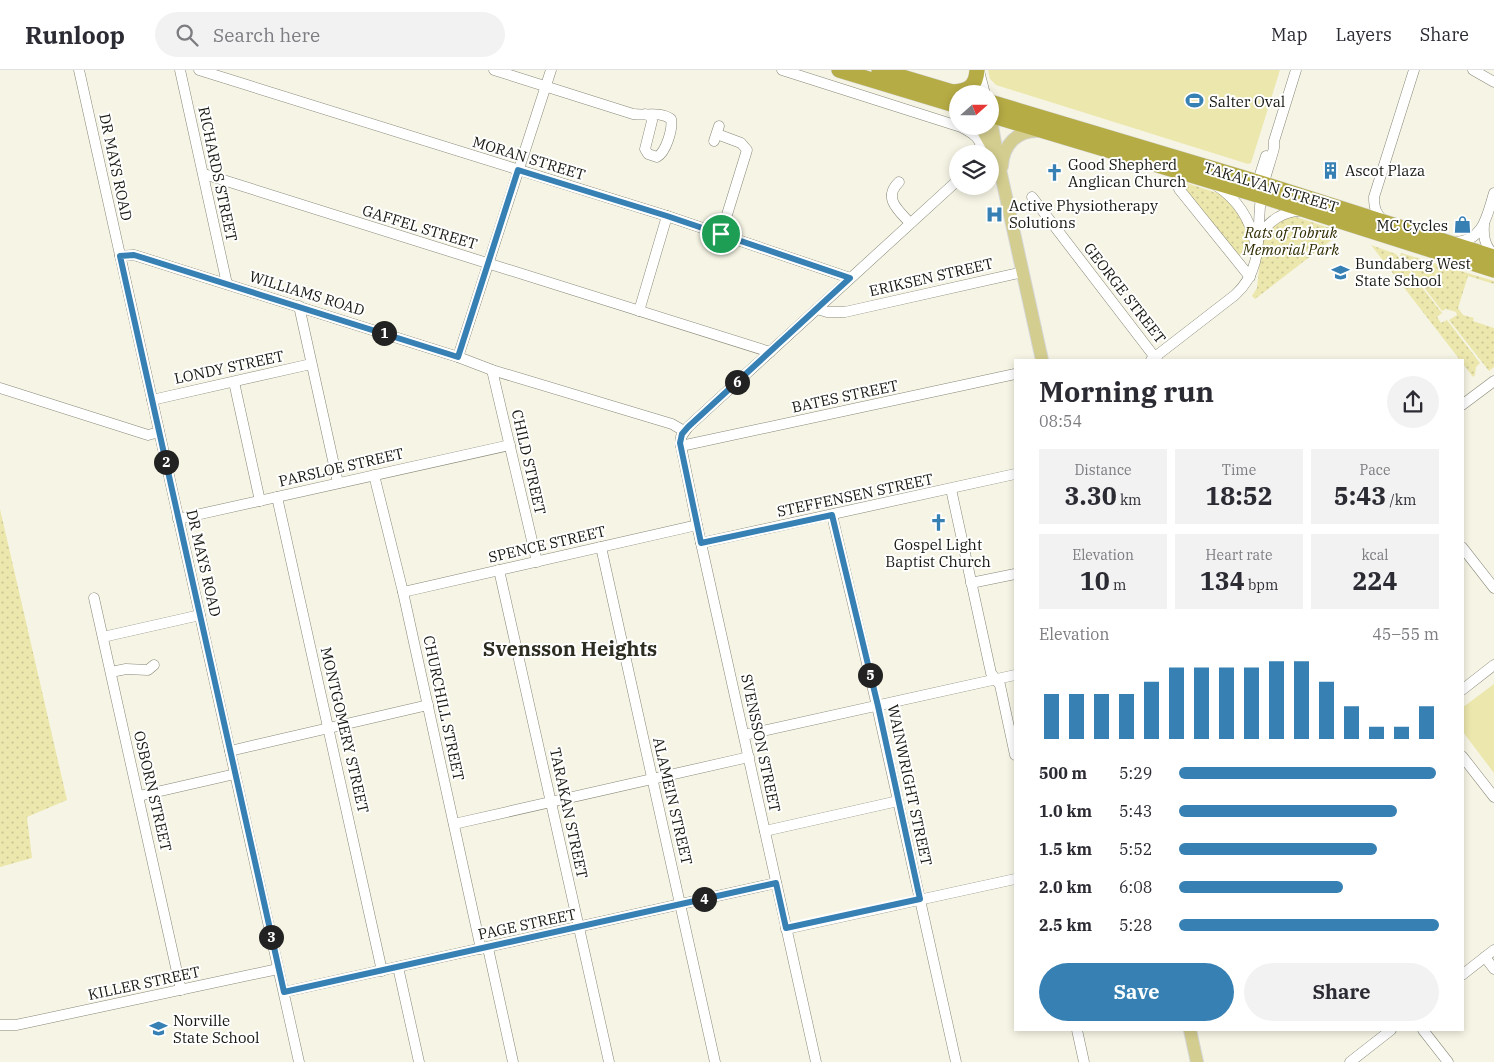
<!DOCTYPE html>
<meta charset="utf-8">
<style>
body{margin:0;font-family:"IBM Plex Serif",serif;background:#f2f2f3;color:#2b2b33;height:100vh;display:flex;flex-direction:column;font-size:19px;white-space:nowrap}
*{box-sizing:border-box;margin:0}
p{font-size:16px;color:#7c7c81}
.icon{flex:none;width:28px;height:28px;fill:none;stroke:currentColor;stroke-width:2;stroke-linecap:round;stroke-linejoin:round}
.map{position:relative;flex:1;overflow:hidden}
.sheet{position:absolute;left:1014px;top:289px;width:450px;height:672px;display:flex;flex-direction:column;background:#fff;border-radius:0px;box-shadow:0 2px 8px #0003}
.sheet>*{flex:none}
.needle{width:32px;rotate:69deg}
.tools{position:absolute;left:949px;top:15px;display:grid;gap:10px}
.tools a{display:grid;place-items:center;width:50px;height:50px;border-radius:50%;background:#fff;box-shadow:0 2px 8px #0003;font-size:25px}
.pin{position:absolute;display:grid;place-items:center;width:42px;height:42px;color:#fff;margin:-21px;border:2px solid #fff;border-radius:50%;box-shadow:0 1px 5px #0007}
.km{position:absolute;width:25px;height:25px;margin:-12px;border-radius:50%;background:#222;color:#fff;font-size:14px;line-height:25px;text-align:center}
.round{display:grid;place-items:center;flex:none;width:52px;height:52px;border-radius:26px;background:#f2f2f3}
.headline{display:flex;align-items:center;justify-content:space-between;height:85px;padding:0 25px}
h1{font-size:28px;font-weight:800;line-height:38px}
.metrics{display:grid;grid-template-columns:repeat(3,1fr);gap:8px;height:85px;padding:5px 25px}
.metrics div{display:grid;align-content:center;border-radius:0px;background:#f2f2f3;text-align:center}
.metrics b{font-size:25px;font-weight:800}
.metrics small{font-size:14px;font-weight:400}
.metrics p{font-size:14px}
.chart{height:140px;padding:10px 25px}
.chart p{display:flex;justify-content:space-between}
.chart svg{width:100%;height:90px;margin-top:5px;stroke:#3780b4;stroke-width:6}
.action{display:flex;gap:10px;margin-top:auto;padding:10px 25px}
.action a{flex:1;height:58px;border-radius:30px;background:#3780b4;color:#fff;font-size:20px;font-weight:800;line-height:58px;text-align:center}
.action a+a{background:#f2f2f3;color:#2b2b33}
ul{padding:0 25px;list-style:none;font-size:16px}
li{display:grid;grid-template-columns:80px 60px 1fr;align-items:center;height:38px}
li i{height:12px;border-radius:6px;background:#3780b4}
header{display:flex;align-items:center;gap:30px;box-sizing:border-box;height:70px;padding:0 25px;background:#fff;border-bottom:1px solid #e1e1e2}
header strong{font-size:24px}
nav{display:flex;gap:28px;margin-inline-start:auto;font-size:18px}
.search{width:350px;height:45px;background:#f2f2f3;display:flex;align-items:center;gap:12px;box-sizing:border-box;padding:0 18px;border-radius:28px;color:#7c7c81;font-size:19px}
.map>svg:first-child{display:block}
.grass{fill:url(#grass-dots)}
.pitch{fill:#ece7ad}
.lines{fill:none;stroke-linecap:round;stroke-linejoin:round}
.minor-casing{stroke:#888778;stroke-width:11}
.major-casing{stroke:#d5d5d4;stroke-width:14}
.highway-casing{stroke:#d5d5d4;stroke-width:16}
.minor{stroke:#fff;stroke-width:10}
.major{stroke:#d3cd8f;stroke-width:12}
.highway{stroke:#b6ac45;stroke-width:15}
.route-casing{stroke:#fff;stroke-width:10}
.route{stroke:#3780b4;stroke-width:6}
.labels{text-anchor:middle;dominant-baseline:central;stroke-width:4;stroke-linejoin:round;paint-order:stroke}
.poi-label{font-size:15px;fill:#181812;stroke:#fff;text-anchor:start}
.street-label{font-size:15px;fill:#181812;stroke:#fff}
.park-label{font-size:15px;font-style:italic;fill:#302c00;stroke:#fff}
.district-label{font-size:20px;font-weight:bold;fill:#2d2c20;stroke:#fff}
</style>
<header>
<strong>Runloop</strong>
<div class="search"><svg class="icon" aria-label="search" viewBox="0 0 24 24"><circle cx="10" cy="10" r="6"/><path d="M15 15l6 6"/></svg>Search here</div>
<nav><a>Map</a><a>Layers</a><a>Share</a></nav>
</header>
<div class="map">
<svg width="1494" height="992" viewBox="0 0 1494 992">
<defs>
<pattern id="grass-dots" width="8" height="8" patternUnits="userSpaceOnUse" patternTransform="scale(1.25)"><rect width="8" height="8" fill="#ece7ad"/><path d="M2 2h.1M6 6h.1" fill="none" stroke="#cac594" stroke-width="1.8" stroke-linecap="round"/></pattern>
</defs>
<rect width="100%" height="100%" fill="#f6f5e5"/>
<!-- grass -->
<g class="grass">
<polygon points="1184,112 1217,123 1225,127 1238,138 1252,174 1250,185 1243,187 1238,184 1182,115"/>
<polygon points="1293,146 1339,161 1338,165 1255,229 1252,226 1257,218 1262,171 1277,151"/>
<polygon points="1371,175 1396,184 1442,243 1437,247 1441,253 1447,250 1480,293 1476,297 1475,305 1473,307 1463,294 1462,290 1460,290"/>
<polygon points="1401,183 1494,211 1494,214 1468,206 1458,238 1463,245 1474,248 1473,251 1494,258 1494,297 1489,301 1449,250 1457,245 1456,242 1446,239 1442,241 1400,186"/>
<polygon points="0,439 67,730 27,747 32,788 0,797"/>
</g>
<!-- pitch -->
<g class="pitch">
<polygon points="988,0 1280,0 1251,93 1248,94 996,15 990,9"/>
<polygon points="1494,614 1494,703 1463,662 1462,638"/>
</g>
<g class="lines">
<defs>
<g id="minor">
<polyline points="79,0 299,992"/>
<polyline points="180,0 227,214"/>
<polyline points="199,0 667,146 850,208"/>
<path d="M494,0L633,44C646,46 660,41 671,49C673,59 666,82 657,87L648,84L645,79L652,51L650,46L645,44"/>
<path d="M782,0L961,57C973,63 983,69 981,84"/>
<polyline points="1473,0 1494,12"/>
<polyline points="979,1 985,24"/>
<polyline points="717,64 741,73 747,80 721,164"/>
<polyline points="714,71 719,56"/>
<polyline points="204,104 770,282"/>
<path d="M899,112C882,128 899,141 910,153"/>
<path d="M1217,116C1238,130 1250,149 1255,173"/>
<polyline points="1256,117 1266,86"/>
<polyline points="1179,119 1250,207"/>
<polyline points="1032,127 1157,290"/>
<path d="M1385,152C1376,145 1374,138 1374,127L1414,0"/>
<path d="M1484,155C1483,167 1485,176 1494,185"/>
<path d="M1260,167C1267,151 1285,140 1303,141"/>
<path d="M1455,172C1484,171 1487,145 1494,123"/>
<polyline points="120,186 134,185 458,287 492,300 672,354 684,361"/>
<polyline points="299,236 338,413"/>
<polyline points="817,239 827,242 845,242 1023,202"/>
<polyline points="639,241 667,146"/>
<polyline points="458,287 551,0"/>
<path d="M1151,290L1235,225C1265,198 1256,163 1261,127C1263,111 1270,94 1274,78V71L1296,0"/>
<polyline points="492,300 537,492"/>
<polyline points="234,312 260,431"/>
<polyline points="0,318 148,365 159,362"/>
<polyline points="152,330 311,294"/>
<polyline points="1462,335 1494,311"/>
<polyline points="681,376 1015,304"/>
<polyline points="374,405 403,522 481,879"/>
<polyline points="951,419 991,603 1000,615 1015,685"/>
<polyline points="277,427 382,901"/>
<polyline points="832,445 877,636 956,992"/>
<polyline points="178,449 510,375"/>
<polyline points="701,473 1015,404"/>
<polyline points="601,477 715,992"/>
<polyline points="1462,477 1494,518"/>
<polyline points="499,500 609,992"/>
<polyline points="971,513 1015,504"/>
<polyline points="403,522 697,455"/>
<polyline points="94,528 181,920"/>
<polyline points="103,567 200,545"/>
<polyline points="111,602 126,599 148,600 154,595"/>
<polyline points="1462,620 1494,595"/>
<polyline points="744,665 1015,605"/>
<polyline points="230,681 428,635"/>
<polyline points="1462,686 1494,727"/>
<polyline points="139,726 235,704"/>
<polyline points="454,754 749,687"/>
<polyline points="765,761 898,731"/>
<polyline points="786,859 1015,809"/>
<polyline points="488,878 513,992"/>
<polyline points="1485,887 1494,899"/>
<polyline points="398,897 419,992"/>
<polyline points="1462,905 1494,880"/>
<polyline points="284,922 776,813"/>
<polyline points="0,955 16,955 278,899"/>
<polyline points="1077,960 1084,992"/>
<polyline points="1423,960 1448,992"/>
<polyline points="816,992 697,455 681,376 681,367 688,357 958,110"/>
<polyline points="1350,992 1391,960"/>
</g>
<g id="major">
<polyline points="990,45 999,95 1042,290"/>
<polyline points="980,56 992,77"/>
<path d="M1002,96C1003,75 1017,60 1039,61"/>
<polyline points="1190,960 1197,992"/>
</g>
<g id="highway">
<polyline points="839,0 958,36"/>
<polyline points="879,0 959,24"/>
<path d="M953,22C969,21 976,16 977,0"/>
<polyline points="990,32 1264,114 1494,187"/>
<polyline points="990,45 1261,126 1494,200"/>
</g>
</defs>
<!-- minor casing -->
<use href="#minor" class="minor-casing"/>
<!-- major casing -->
<use href="#major" class="major-casing"/>
<!-- highway casing -->
<use href="#highway" class="highway-casing"/>
<!-- minor -->
<use href="#minor" class="minor"/>
<!-- major -->
<use href="#major" class="major"/>
<!-- highway -->
<use href="#highway" class="highway"/>
</g>
<g class="lines">
<defs>
<polygon id="route" points="518,100 667,146 850,208 688,357 682,364 680,373 701,473 832,445 878,636 920,829 786,858 776,813 284,922 120,186 134,185 458,287"/>
</defs>
<!-- route casing -->
<use href="#route" class="route-casing"/>
<!-- route -->
<use href="#route" class="route"/>
</g>
<!-- icons -->
<defs>
<symbol id="stadium-bare" viewBox="-9 -9 18 18"><path d="M0-5a6.5 5 0 1 0 0 10a6.5 5 0 1 0 0-10ZM-3.5-1.8h7v3.6h-7Z" fill="#3780b4" stroke="#fff" stroke-width="2.5" paint-order="stroke"/></symbol>
<symbol id="building-bare" viewBox="-9 -9 18 18"><path d="M-4-6H4V6H1V3H-1V6H-4ZM-2.5-4.3h1.7v1.8h-1.7ZM.8-4.3h1.7v1.8H.8ZM-2.5-1h1.7V.8h-1.7ZM.8-1h1.7V.8H.8Z" fill="#3780b4" stroke="#fff" stroke-width="2.5" paint-order="stroke"/></symbol>
<symbol id="church-bare" viewBox="-9 -9 18 18"><path d="M-1.2-6h2.4v3.5h3.3v2.4h-3.3V6h-2.4V-.1h-3.3v-2.4h3.3Z" fill="#3780b4" stroke="#fff" stroke-width="2.5" paint-order="stroke"/></symbol>
<symbol id="hospital-bare" viewBox="-9 -9 18 18"><path d="M-5-5h3v3.5h4V-5h3V5h-3V1.5h-4V5h-3Z" fill="#3780b4" stroke="#fff" stroke-width="2.5" paint-order="stroke"/></symbol>
<symbol id="shop-bare" viewBox="-9 -9 18 18"><path d="M-5-2.5h2.3a2.7 3.5 0 0 1 5.4 0H5L5.5 6h-11ZM-1.5-2.5h3a1.5 2.3 0 0 0-3 0Z" fill="#3780b4" stroke="#fff" stroke-width="2.5" paint-order="stroke"/></symbol>
<symbol id="school-bare" viewBox="-9 -9 18 18"><path d="M0-5L7-2L0 1L-7-2ZM-4 1L0 2.5L4 1V4Q0 6-4 4Z" fill="#3780b4" stroke="#fff" stroke-width="2.5" paint-order="stroke"/></symbol>
</defs>
<g fill-rule="evenodd">
<use href="#stadium-bare" x="1182" y="18" width="25" height="25"/>
<use href="#building-bare" x="1318" y="88" width="25" height="25"/>
<use href="#church-bare" x="1042" y="90" width="25" height="25"/>
<use href="#hospital-bare" x="982" y="132" width="25" height="25"/>
<use href="#shop-bare" x="1450" y="142" width="25" height="25"/>
<use href="#school-bare" x="1328" y="190" width="25" height="25"/>
<use href="#church-bare" x="926" y="440" width="25" height="25"/>
<use href="#school-bare" x="146" y="946" width="25" height="25"/>
</g>
<g class="labels">
<!-- poi labels -->
<g class="poi-label">
<text x="1209" y="31">Salter Oval</text>
<text x="1068" y="94">Good Shepherd<tspan x="1068" dy="17">Anglican Church</tspan></text>
<text x="1345" y="100">Ascot Plaza</text>
<text x="1009" y="135">Active Physiotherapy<tspan x="1009" dy="17">Solutions</tspan></text>
<text x="1448" y="155" text-anchor="end">MC Cycles</text>
<text x="1355" y="193">Bundaberg West<tspan x="1355" dy="17">State School</tspan></text>
<text x="938" y="474" text-anchor="middle">Gospel Light<tspan x="938" dy="17">Baptist Church</tspan></text>
<text x="173" y="950">Norville<tspan x="173" dy="17">State School</tspan></text>
</g>
<!-- street labels -->
<g class="street-label">
<text transform="translate(529 88) rotate(17)">MORAN STREET</text>
<text transform="translate(116 97) rotate(78)">DR MAYS ROAD</text>
<text transform="translate(218 104) rotate(78)">RICHARDS STREET</text>
<text transform="translate(1271 117) rotate(17)">TAKALVAN STREET</text>
<text transform="translate(420 157) rotate(17)">GAFFEL STREET</text>
<text transform="translate(931 207) rotate(-13)">ERIKSEN STREET</text>
<text transform="translate(307 223) rotate(17)">WILLIAMS ROAD</text>
<text transform="translate(1125 223) rotate(52)">GEORGE STREET</text>
<text transform="translate(229 297) rotate(-12)">LONDY STREET</text>
<text transform="translate(845 326) rotate(-12)">BATES STREET</text>
<text transform="translate(529 392) rotate(77)">CHILD STREET</text>
<text transform="translate(341 397) rotate(-13)">PARSLOE STREET</text>
<text transform="translate(855 425) rotate(-12)">STEFFENSEN STREET</text>
<text transform="translate(547 474) rotate(-13)">SPENCE STREET</text>
<text transform="translate(204 493) rotate(77)">DR MAYS ROAD</text>
<text transform="translate(444 638) rotate(78)">CHURCHILL STREET</text>
<text transform="translate(345 660) rotate(77)">MONTGOMERY STREET</text>
<text transform="translate(761 673) rotate(78)">SVENSSON STREET</text>
<text transform="translate(910 715) rotate(78)">WAINWRIGHT STREET</text>
<text transform="translate(153 721) rotate(77)">OSBORN STREET</text>
<text transform="translate(673 731) rotate(77)">ALAMEIN STREET</text>
<text transform="translate(569 743) rotate(78)">TARAKAN STREET</text>
<text transform="translate(527 854) rotate(-12)">PAGE STREET</text>
<text transform="translate(144 913) rotate(-12)">KILLER STREET</text>
</g>
<!-- park labels -->
<g class="park-label">
<text x="1291" y="162">Rats of Tobruk<tspan x="1291" dy="17">Memorial Park</tspan></text>
</g>
<!-- district labels -->
<g class="district-label">
<text x="570" y="578">Svensson Heights</text>
</g>
</g>
</svg>
<div class="tools">
<a><svg class="needle" viewBox="-14 -14 28 28"><path d="M0-13l5 13h-10z" fill="#e53935"/><path d="M0 13l5-13h-10z" fill="#7c7c81"/></svg></a>
<a><svg class="icon" aria-label="layers" viewBox="0 0 24 24"><path d="M12 4l9 5-9 5-9-5zM3 14l9 5 9-5"/></svg></a>
</div>
<div class="pin" style="left:721px;top:164px;background:#1e9e55"><svg class="icon" aria-label="arrive" viewBox="0 0 24 24"><path d="M6 21V4h12l-3 4 3 4H6"/></svg></div>
<b class="km" style="left:384px;top:263px">1</b>
<b class="km" style="left:166px;top:392px">2</b>
<b class="km" style="left:271px;top:867px">3</b>
<b class="km" style="left:704px;top:829px">4</b>
<b class="km" style="left:870px;top:605px">5</b>
<b class="km" style="left:737px;top:312px">6</b>
<section class="sheet">
<div class="headline"><div><h1>Morning run</h1><p>08:54</p></div><a class="round"><svg class="icon" aria-label="share" viewBox="0 0 24 24"><path d="M12 15V3M7 8l5-5 5 5M5 13v7h14v-7"/></svg></a></div>
<div class="metrics">
<div><p>Distance</p><b>3.30<small> km</small></b></div>
<div><p>Time</p><b>18:52</b></div>
<div><p>Pace</p><b>5:43<small> /km</small></b></div>
</div>
<div class="metrics">
<div><p>Elevation</p><b>10<small> m</small></b></div>
<div><p>Heart rate</p><b>134<small> bpm</small></b></div>
<div><p>kcal</p><b>224</b></div>
</div>
<div class="chart"><p><span>Elevation</span>45–55 m</p>
<svg viewBox="0 0 160 44" preserveAspectRatio="none"><path d="M5 44V22M15 44V22M25 44V22M35 44V22M45 44V16M55 44V9M65 44V9M75 44V9M85 44V9M95 44V6M105 44V6M115 44V16M125 44V28M135 44V38M145 44V38M155 44V28"/></svg>
</div>
<ul>
<li><b>500 m</b>5:29<i style="width:99%"></i></li>
<li><b>1.0 km</b>5:43<i style="width:84%"></i></li>
<li><b>1.5 km</b>5:52<i style="width:76%"></i></li>
<li><b>2.0 km</b>6:08<i style="width:63%"></i></li>
<li><b>2.5 km</b>5:28<i style="width:100%"></i></li>
</ul>
<div class="action"><a>Save</a><a>Share</a></div>
</section>
</div>
